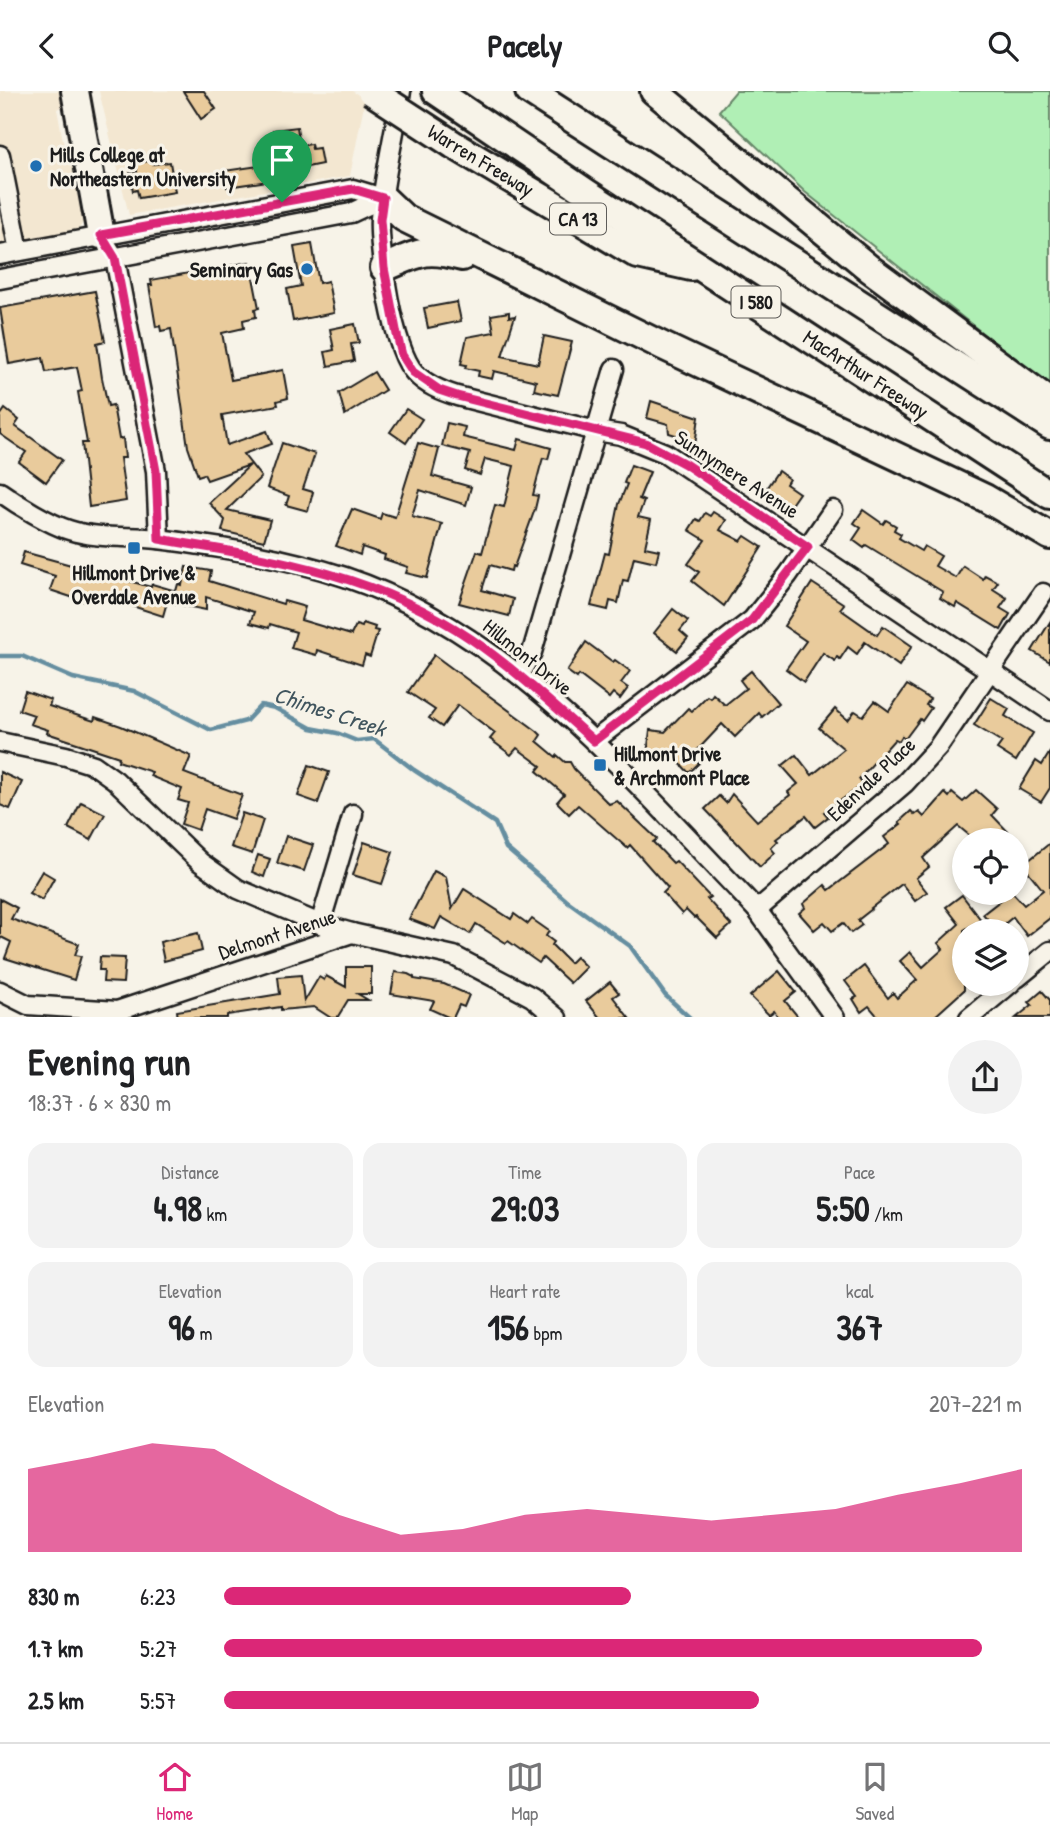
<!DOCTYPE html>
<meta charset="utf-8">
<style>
body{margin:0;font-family:"Patrick Hand",sans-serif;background:#f2f2f2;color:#202124;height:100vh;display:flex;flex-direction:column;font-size:26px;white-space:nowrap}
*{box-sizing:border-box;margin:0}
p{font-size:23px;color:#757577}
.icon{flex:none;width:38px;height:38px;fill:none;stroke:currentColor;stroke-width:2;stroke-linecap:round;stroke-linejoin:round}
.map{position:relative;height:926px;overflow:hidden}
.panel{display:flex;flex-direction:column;background:#fff;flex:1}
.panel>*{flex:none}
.controls{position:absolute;left:952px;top:737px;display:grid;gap:14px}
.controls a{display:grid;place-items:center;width:77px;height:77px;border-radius:50%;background:#fff;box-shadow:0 4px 10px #0003;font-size:35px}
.pin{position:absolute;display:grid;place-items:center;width:60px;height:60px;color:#fff;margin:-72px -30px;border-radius:50% 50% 50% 0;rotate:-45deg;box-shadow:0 0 7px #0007}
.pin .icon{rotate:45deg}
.round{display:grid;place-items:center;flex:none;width:74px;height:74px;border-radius:37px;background:#f2f2f2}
.summary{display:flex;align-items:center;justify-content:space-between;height:119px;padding:0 28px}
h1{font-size:38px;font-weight:700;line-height:52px}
.stats{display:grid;grid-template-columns:repeat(3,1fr);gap:10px;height:119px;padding:7px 28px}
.stats div{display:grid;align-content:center;border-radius:18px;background:#f2f2f2;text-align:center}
.stats b{font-size:35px;font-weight:700}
.stats small{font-size:19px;font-weight:400}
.stats p{font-size:19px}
.chart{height:196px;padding:14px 28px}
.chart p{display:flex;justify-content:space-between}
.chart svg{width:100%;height:126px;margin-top:7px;fill:#db2777;opacity:.7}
ul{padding:0 28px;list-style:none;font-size:23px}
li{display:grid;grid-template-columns:112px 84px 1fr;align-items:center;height:52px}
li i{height:18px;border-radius:9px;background:#db2777}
header{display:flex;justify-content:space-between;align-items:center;height:91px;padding:0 28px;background:#fff;font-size:32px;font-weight:700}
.tabs{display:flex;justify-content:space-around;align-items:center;height:98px;border-top:2px solid #e0e0e0;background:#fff;font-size:19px;color:#757577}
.tabs a{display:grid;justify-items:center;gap:4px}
.tabs .on{color:#db2777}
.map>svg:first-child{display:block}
.built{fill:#f3e7d1}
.green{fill:#b0efb5;stroke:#668668;stroke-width:2}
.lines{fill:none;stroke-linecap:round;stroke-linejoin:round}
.stream{stroke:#658ea0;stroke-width:4.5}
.building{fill:#e9cb9c;stroke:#1c1c1c;stroke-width:2}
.minor-casing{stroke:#1c1c1c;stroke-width:23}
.highway-casing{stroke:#1c1c1c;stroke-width:32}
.minor{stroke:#f7f3e8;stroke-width:18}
.highway{stroke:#f7f3e8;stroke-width:26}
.highway-bridge-casing{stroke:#1c1c1c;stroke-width:32;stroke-linecap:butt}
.highway-bridge{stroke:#f7f3e8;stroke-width:26}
.route-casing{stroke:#fff;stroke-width:14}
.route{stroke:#db2777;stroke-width:9}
.poi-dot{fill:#1f6fb2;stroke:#f7f3e8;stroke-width:2.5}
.labels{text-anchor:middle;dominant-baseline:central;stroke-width:6;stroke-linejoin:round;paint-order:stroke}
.shield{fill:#f7f3e8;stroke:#5e5c59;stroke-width:2}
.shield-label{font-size:19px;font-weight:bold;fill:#1c1c1c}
.poi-label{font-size:21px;font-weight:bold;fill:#1c1c1c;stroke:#f7f3e8;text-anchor:start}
.street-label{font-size:21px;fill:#1c1c1c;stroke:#f7f3e8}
.water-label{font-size:23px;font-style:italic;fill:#41555e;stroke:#f7f3e8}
</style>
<header><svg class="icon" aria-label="back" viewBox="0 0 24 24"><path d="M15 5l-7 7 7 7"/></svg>Pacely<svg class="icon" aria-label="search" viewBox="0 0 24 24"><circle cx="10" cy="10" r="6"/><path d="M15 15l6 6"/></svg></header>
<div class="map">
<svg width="1050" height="927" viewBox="0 0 1050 927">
<rect width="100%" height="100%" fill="#f7f3e8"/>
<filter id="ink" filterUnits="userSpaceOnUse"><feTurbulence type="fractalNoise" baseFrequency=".0143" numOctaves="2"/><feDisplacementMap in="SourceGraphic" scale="14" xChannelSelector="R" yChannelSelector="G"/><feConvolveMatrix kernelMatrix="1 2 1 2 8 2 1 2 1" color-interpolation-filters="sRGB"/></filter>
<g filter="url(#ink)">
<!-- built -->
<g class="built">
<polygon points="0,0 59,0 62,16 57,18 67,70 76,80 82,119 83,131 78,139 0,153"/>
<polygon points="99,0 352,0 365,8 350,85 129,124"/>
</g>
<!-- green -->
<polygon class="green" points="736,0 1050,0 1050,296 805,101 719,20"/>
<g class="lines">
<!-- stream -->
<polyline class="stream" points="0,565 22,565 73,587 134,600 211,639 246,630 261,614 275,617 311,637 337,642 357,650 374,648 414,679 495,732 506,757 566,809 630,855 665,904 690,927"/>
</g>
<!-- building -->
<g class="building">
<polygon points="183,0 204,0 216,18 201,28"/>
<polygon points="297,36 300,55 311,53 312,58 319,57 322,73 302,77 300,70 296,70 296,67 278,70 273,39"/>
<polygon points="156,69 154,73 170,71 175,101 139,107 137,99 133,100 130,82 137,81 136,72"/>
<polygon points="265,74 268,90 227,96 224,80"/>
<polygon points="312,153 319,192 328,190 334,222 293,230 287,198 301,195 294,156"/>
<polygon points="250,171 259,217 255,218 256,226 243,229 244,237 222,242 231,289 283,279 288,307 277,310 278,314 222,324 227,354 267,340 272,353 243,363 261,386 227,419 270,429 264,450 222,440 225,429 209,412 250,374 207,389 204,383 198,385 188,356 171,238 161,240 160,235 156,236 149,194 152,194 151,189"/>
<polygon points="95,200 105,250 97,252 102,287 108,315 113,314 119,348 123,347 125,367 120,367 126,410 89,416 82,352 87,352 78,301 82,300 77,276 46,281 43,267 9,273 0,217"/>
<polygon points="457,211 461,230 428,237 424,217"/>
<polygon points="509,221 509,226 515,225 502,265 538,273 544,245 572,251 558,304 534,299 536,290 494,280 492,288 478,285 479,280 465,277 466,274 461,273 467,246 494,241 491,224"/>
<polygon points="355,233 359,252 351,253 354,270 328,275 325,261 334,259 330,238"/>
<polygon points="374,281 385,299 345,324 339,302"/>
<polygon points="651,310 699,326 695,354 681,351 682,346 669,342 668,333 647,327"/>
<polygon points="5,318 19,329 15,335 62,369 46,391 19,371 26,361 0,343 0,325"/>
<polygon points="406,318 422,328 406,352 390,341"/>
<polygon points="447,332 465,336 463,346 516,359 519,348 551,357 548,368 543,367 540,377 533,404 538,405 535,418 514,476 512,475 511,480 490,474 482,499 513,508 509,525 459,512 477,460 482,462 495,414 504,416 514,375 485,368 480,384 465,379 470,362 442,355"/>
<polygon points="282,352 315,363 303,398 313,401 308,420 286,414 289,405 267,397"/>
<polygon points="418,352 439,358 432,385 471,396 466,414 420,399 412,425 442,433 427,487 406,482 408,476 384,468 385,464 362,456 360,464 336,455 352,418 380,428 382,422 395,426"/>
<polygon points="631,374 650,381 639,408 644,410 638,426 651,429 645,456 659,459 656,471 634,466 628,490 623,489 618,512 610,510 608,519 591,515 605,462 609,463 619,413 627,393 624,392"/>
<polygon points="778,380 789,388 786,393 799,402 790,415 765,399"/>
<polygon points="863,419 883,433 886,429 896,435 894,439 901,443 899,447 921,460 924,455 941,465 935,475 956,487 963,475 983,488 985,484 998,491 993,498 1007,507 1000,517 1010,523 1001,539 957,512 955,516 940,507 943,501 866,454 864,457 853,449 861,437 854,432"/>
<polygon points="713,421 726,429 720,439 741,450 745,445 762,456 724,515 692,490 699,481 688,473 705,449 689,439 696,428 700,430 705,422 710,425"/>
<polygon points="24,461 151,496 152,493 176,500 178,493 182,494 186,476 211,480 209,490 283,513 284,510 305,516 301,529 351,544 356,534 362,536 363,532 375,536 374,539 378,540 370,566 365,564 362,574 317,559 316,564 291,557 296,541 270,533 269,537 250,532 254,521 206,506 206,519 167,511 163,525 89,501 86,511 50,499 55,485 20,474"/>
<polygon points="812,492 844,513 840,518 877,544 883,535 912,555 899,575 865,551 857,563 848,556 840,568 837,566 835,570 823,562 804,591 786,578 806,550 784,535"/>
<polygon points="673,518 688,530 680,540 688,547 677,560 654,542"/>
<polygon points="1050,531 1050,571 1032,560"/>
<polygon points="586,551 613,571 615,569 630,580 621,592 628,597 620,608 613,602 609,607 579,584 577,587 567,580"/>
<polygon points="434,564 537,640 541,644 537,650 556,666 557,664 565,671 570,671 574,678 609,713 617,710 657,748 653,751 673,772 676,770 710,806 707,808 731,834 717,847 696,826 694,827 686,819 682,823 663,802 668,797 630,754 627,757 578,714 569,723 557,711 564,703 537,680 541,675 517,657 511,664 490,648 495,642 458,614 442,636 429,627 435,619 408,601"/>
<polygon points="751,580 778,612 762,626 759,622 735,646 722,633 692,665 699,672 689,682 676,668 647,664 650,639 665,641 688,617 692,620 707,605 710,607 713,603 725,614 746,597 740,589"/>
<polygon points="907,594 930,608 926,614 931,617 922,630 920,628 905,648 902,645 899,650 895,648 859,688 863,694 824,721 828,726 815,736 806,725 776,748 778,750 771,757 775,762 760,776 705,718 719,705 726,712 732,703 757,730 790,704 788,701 798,693 782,675 796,664 812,684 844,658 819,637 835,618 848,629 855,620 863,625 875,610 889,620"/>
<polygon points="25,600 51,609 49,615 94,630 95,626 121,635 191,665 184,682 242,704 233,728 205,718 198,739 181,733 188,712 178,709 182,698 150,685 152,681 118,670 119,666 47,642 48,639 30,633 34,624 19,619"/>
<polygon points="991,607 1009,618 1005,625 1033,642 1016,670 997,658 1002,651 974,634"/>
<polygon points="1050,661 1050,697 1041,711 1019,698 1036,670 1042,674"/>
<polygon points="309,674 329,681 318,712 298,705"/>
<polygon points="0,681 22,691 10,718 0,714"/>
<polygon points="976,699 997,718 992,724 1016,749 975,749 958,735 923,767 929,776 916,787 927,801 915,810 902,793 871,817 872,818 858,829 862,834 851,842 843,832 832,840 824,831 814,839 799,822 805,817 803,813 825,794 829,799 889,753 884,746 901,733 899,731 911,720 915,724 919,721 924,726 945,702 949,706 952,702 963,711"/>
<polygon points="81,711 105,723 91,749 68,737"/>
<polygon points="242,722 263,729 252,763 231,756"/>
<polygon points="286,745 313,754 304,780 277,772"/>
<polygon points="364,751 393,761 382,793 353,784"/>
<polygon points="1050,752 1050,827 1027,845 1013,826 997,839 983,823 1010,802 1013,802 1024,814 1043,799 1023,774"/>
<polygon points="258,764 270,768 264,786 252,781"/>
<polygon points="42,780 54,787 42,809 29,802"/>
<polygon points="434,780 446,786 452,818 464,798 511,828 514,823 528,833 532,828 549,840 546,845 554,851 552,854 570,872 576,866 586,876 570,892 543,867 539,872 508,850 506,852 476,833 470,843 441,826 435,838 409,828"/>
<polygon points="962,804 981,829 964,839 964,899 933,927 879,927 869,915 861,921 853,908 857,906 845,890 864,875 888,907 893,902 897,907 917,889 900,870 910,861 923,876 943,858 938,852 959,833 946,816"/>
<polygon points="0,808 17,817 11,828 79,853 75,864 81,865 74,889 5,867 11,851 1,846 0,849"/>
<polygon points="198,842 202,860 164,870 160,851"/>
<polygon points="100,866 125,867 123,892 103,891 104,879 99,879"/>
<polygon points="346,876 371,876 371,903 358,903 368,909 348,909 337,927 331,927 314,916 281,919 281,916 227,924 227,927 178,927 177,920 280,903 278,886 301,884 304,911 319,886 324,889 326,885 346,896"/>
<polygon points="779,880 796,901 785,910 799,927 779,927 774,920 769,924 750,905"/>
<polygon points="395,881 408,883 414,886 414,888 444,893 469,904 464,916 459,914 453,927 450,927 430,918 434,910 391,903"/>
<polygon points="610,891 619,902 613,906 629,927 600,927 586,910"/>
<polygon points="1042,900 1050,909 1050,927 1016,927 1032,914 1029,911"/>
</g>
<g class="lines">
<defs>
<g id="minor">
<path d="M401,0C395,42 384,85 380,127C378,158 393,260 415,282C426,294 441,300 457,305L596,340L621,344L665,362L1050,620"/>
<polyline points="0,64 19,160"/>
<polyline points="108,156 115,167 156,380 159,448"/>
<polyline points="0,164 353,98 383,107"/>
<polyline points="0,188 351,122 383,107"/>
<path d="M0,401C17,413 49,433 69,439C97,448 129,445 158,448C220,456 285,466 345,486C509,541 624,681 741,802L757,819L835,927"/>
<polyline points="519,584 532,561 614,278"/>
<polyline points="594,650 752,529 788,484 833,419"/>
<polyline points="0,651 66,665 94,674 115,689 200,771 238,798 320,833 352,842"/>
<polyline points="757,819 905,692 938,656 1043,502"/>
<polyline points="320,833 353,723"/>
<polyline points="1017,887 1050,860"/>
<polyline points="0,900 28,914 117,920 352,842 454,865 532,906 557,927"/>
<polyline points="969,927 1011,892"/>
</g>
<g id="highway">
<polyline points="75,0 101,144"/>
<polyline points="436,0 587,102 1050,404"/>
<polyline points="529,0 1050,335"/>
<polyline points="654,0 870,178 1050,311"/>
<polyline points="454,54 638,164 691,176"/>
<polyline points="383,107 404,127 663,255 985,407 1050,445"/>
<path d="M384,177C419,162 424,156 462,166"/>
</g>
</defs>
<!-- minor casing -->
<use href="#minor" class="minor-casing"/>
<!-- highway casing -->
<use href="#highway" class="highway-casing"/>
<!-- minor -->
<use href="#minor" class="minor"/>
<!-- highway -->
<use href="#highway" class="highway"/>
<defs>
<polyline id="highway-bridge" points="371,0 454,54"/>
</defs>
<!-- highway-bridge casing -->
<use href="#highway-bridge" class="highway-bridge-casing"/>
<!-- highway-bridge -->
<use href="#highway-bridge" class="highway-bridge"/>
</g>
</g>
<g class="lines" filter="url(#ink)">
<defs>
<path id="route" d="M353,98L383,107L380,129L384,177L397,244L402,264L413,281L439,299L457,305L646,352L685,373L808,456L752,529L594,650C554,615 515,578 471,548C375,482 270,467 159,448L156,380L115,167L101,144Z"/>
</defs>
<!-- route casing -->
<use href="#route" class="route-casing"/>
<!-- route -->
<use href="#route" class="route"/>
</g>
<!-- markers -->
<g class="poi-dot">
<circle cx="36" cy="75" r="7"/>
<circle cx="307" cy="178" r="7"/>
<rect x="127" y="450" width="14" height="14" rx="3.5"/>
<rect x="593" y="667" width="14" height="14" rx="3.5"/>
</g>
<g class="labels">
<!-- shield labels -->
<g class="shield">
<rect x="550" y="112.5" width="56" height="31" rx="5"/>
<rect x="731.5" y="195.5" width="49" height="31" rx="5"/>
</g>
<g class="shield-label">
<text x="578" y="128">CA 13</text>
<text x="756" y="211">I 580</text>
</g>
<!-- poi labels -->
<g class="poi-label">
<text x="50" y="63">Mills College at<tspan x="50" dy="24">Northeastern University</tspan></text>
<text x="293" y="178" text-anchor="end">Seminary Gas</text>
<text x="134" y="481" text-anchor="middle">Hillmont Drive &amp;<tspan x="134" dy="24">Overdale Avenue</tspan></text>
<text x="614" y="662">Hillmont Drive<tspan x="614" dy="24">&amp; Archmont Place</tspan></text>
</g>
<!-- street labels -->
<g class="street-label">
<text transform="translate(481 69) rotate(31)">Warren Freeway</text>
<text transform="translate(866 283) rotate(33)">MacArthur Freeway</text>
<text transform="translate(737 383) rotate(33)">Sunnymere Avenue</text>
<text transform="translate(528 566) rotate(39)">Hillmont Drive</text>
<text transform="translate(871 688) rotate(-43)">Edenvale Place</text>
<text transform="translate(277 843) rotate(-18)">Delmont Avenue</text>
</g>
<!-- water labels -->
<g class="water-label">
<text transform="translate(330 620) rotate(18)">Chimes Creek</text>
</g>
</g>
</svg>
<div class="controls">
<a><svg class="icon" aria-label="locate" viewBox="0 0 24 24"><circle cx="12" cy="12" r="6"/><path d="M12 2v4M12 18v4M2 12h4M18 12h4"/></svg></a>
<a><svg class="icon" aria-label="layers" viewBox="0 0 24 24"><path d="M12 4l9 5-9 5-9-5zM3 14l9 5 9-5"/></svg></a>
</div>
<div class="pin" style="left:282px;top:111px;background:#1e9e55"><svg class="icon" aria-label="arrive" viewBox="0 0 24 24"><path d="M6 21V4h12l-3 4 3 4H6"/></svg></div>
</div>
<section class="panel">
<div class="summary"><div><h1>Evening run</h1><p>18:37 · 6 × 830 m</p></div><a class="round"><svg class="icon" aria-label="share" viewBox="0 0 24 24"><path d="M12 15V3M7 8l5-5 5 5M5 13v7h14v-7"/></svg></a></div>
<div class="stats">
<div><p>Distance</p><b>4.98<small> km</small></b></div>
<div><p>Time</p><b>29:03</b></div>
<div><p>Pace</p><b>5:50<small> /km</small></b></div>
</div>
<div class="stats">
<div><p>Elevation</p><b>96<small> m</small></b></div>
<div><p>Heart rate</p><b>156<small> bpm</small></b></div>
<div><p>kcal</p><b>367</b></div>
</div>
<div class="chart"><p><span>Elevation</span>207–221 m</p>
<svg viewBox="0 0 160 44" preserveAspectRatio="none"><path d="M0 44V15L10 11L20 6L30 8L40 20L50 31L60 38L70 36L80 31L90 29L100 31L110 33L120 31L130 29L140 24L150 20L160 15V44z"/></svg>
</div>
<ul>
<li><b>830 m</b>6:23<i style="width:51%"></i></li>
<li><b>1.7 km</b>5:27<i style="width:95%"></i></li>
<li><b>2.5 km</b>5:57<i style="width:67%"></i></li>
</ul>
</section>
<nav class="tabs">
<a class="on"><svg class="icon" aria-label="home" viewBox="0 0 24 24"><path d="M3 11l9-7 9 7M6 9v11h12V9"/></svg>Home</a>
<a><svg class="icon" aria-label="map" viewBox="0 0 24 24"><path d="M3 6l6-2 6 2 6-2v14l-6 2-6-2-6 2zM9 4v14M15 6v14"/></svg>Map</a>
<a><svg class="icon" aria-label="saved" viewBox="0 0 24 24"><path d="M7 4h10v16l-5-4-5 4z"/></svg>Saved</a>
</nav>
